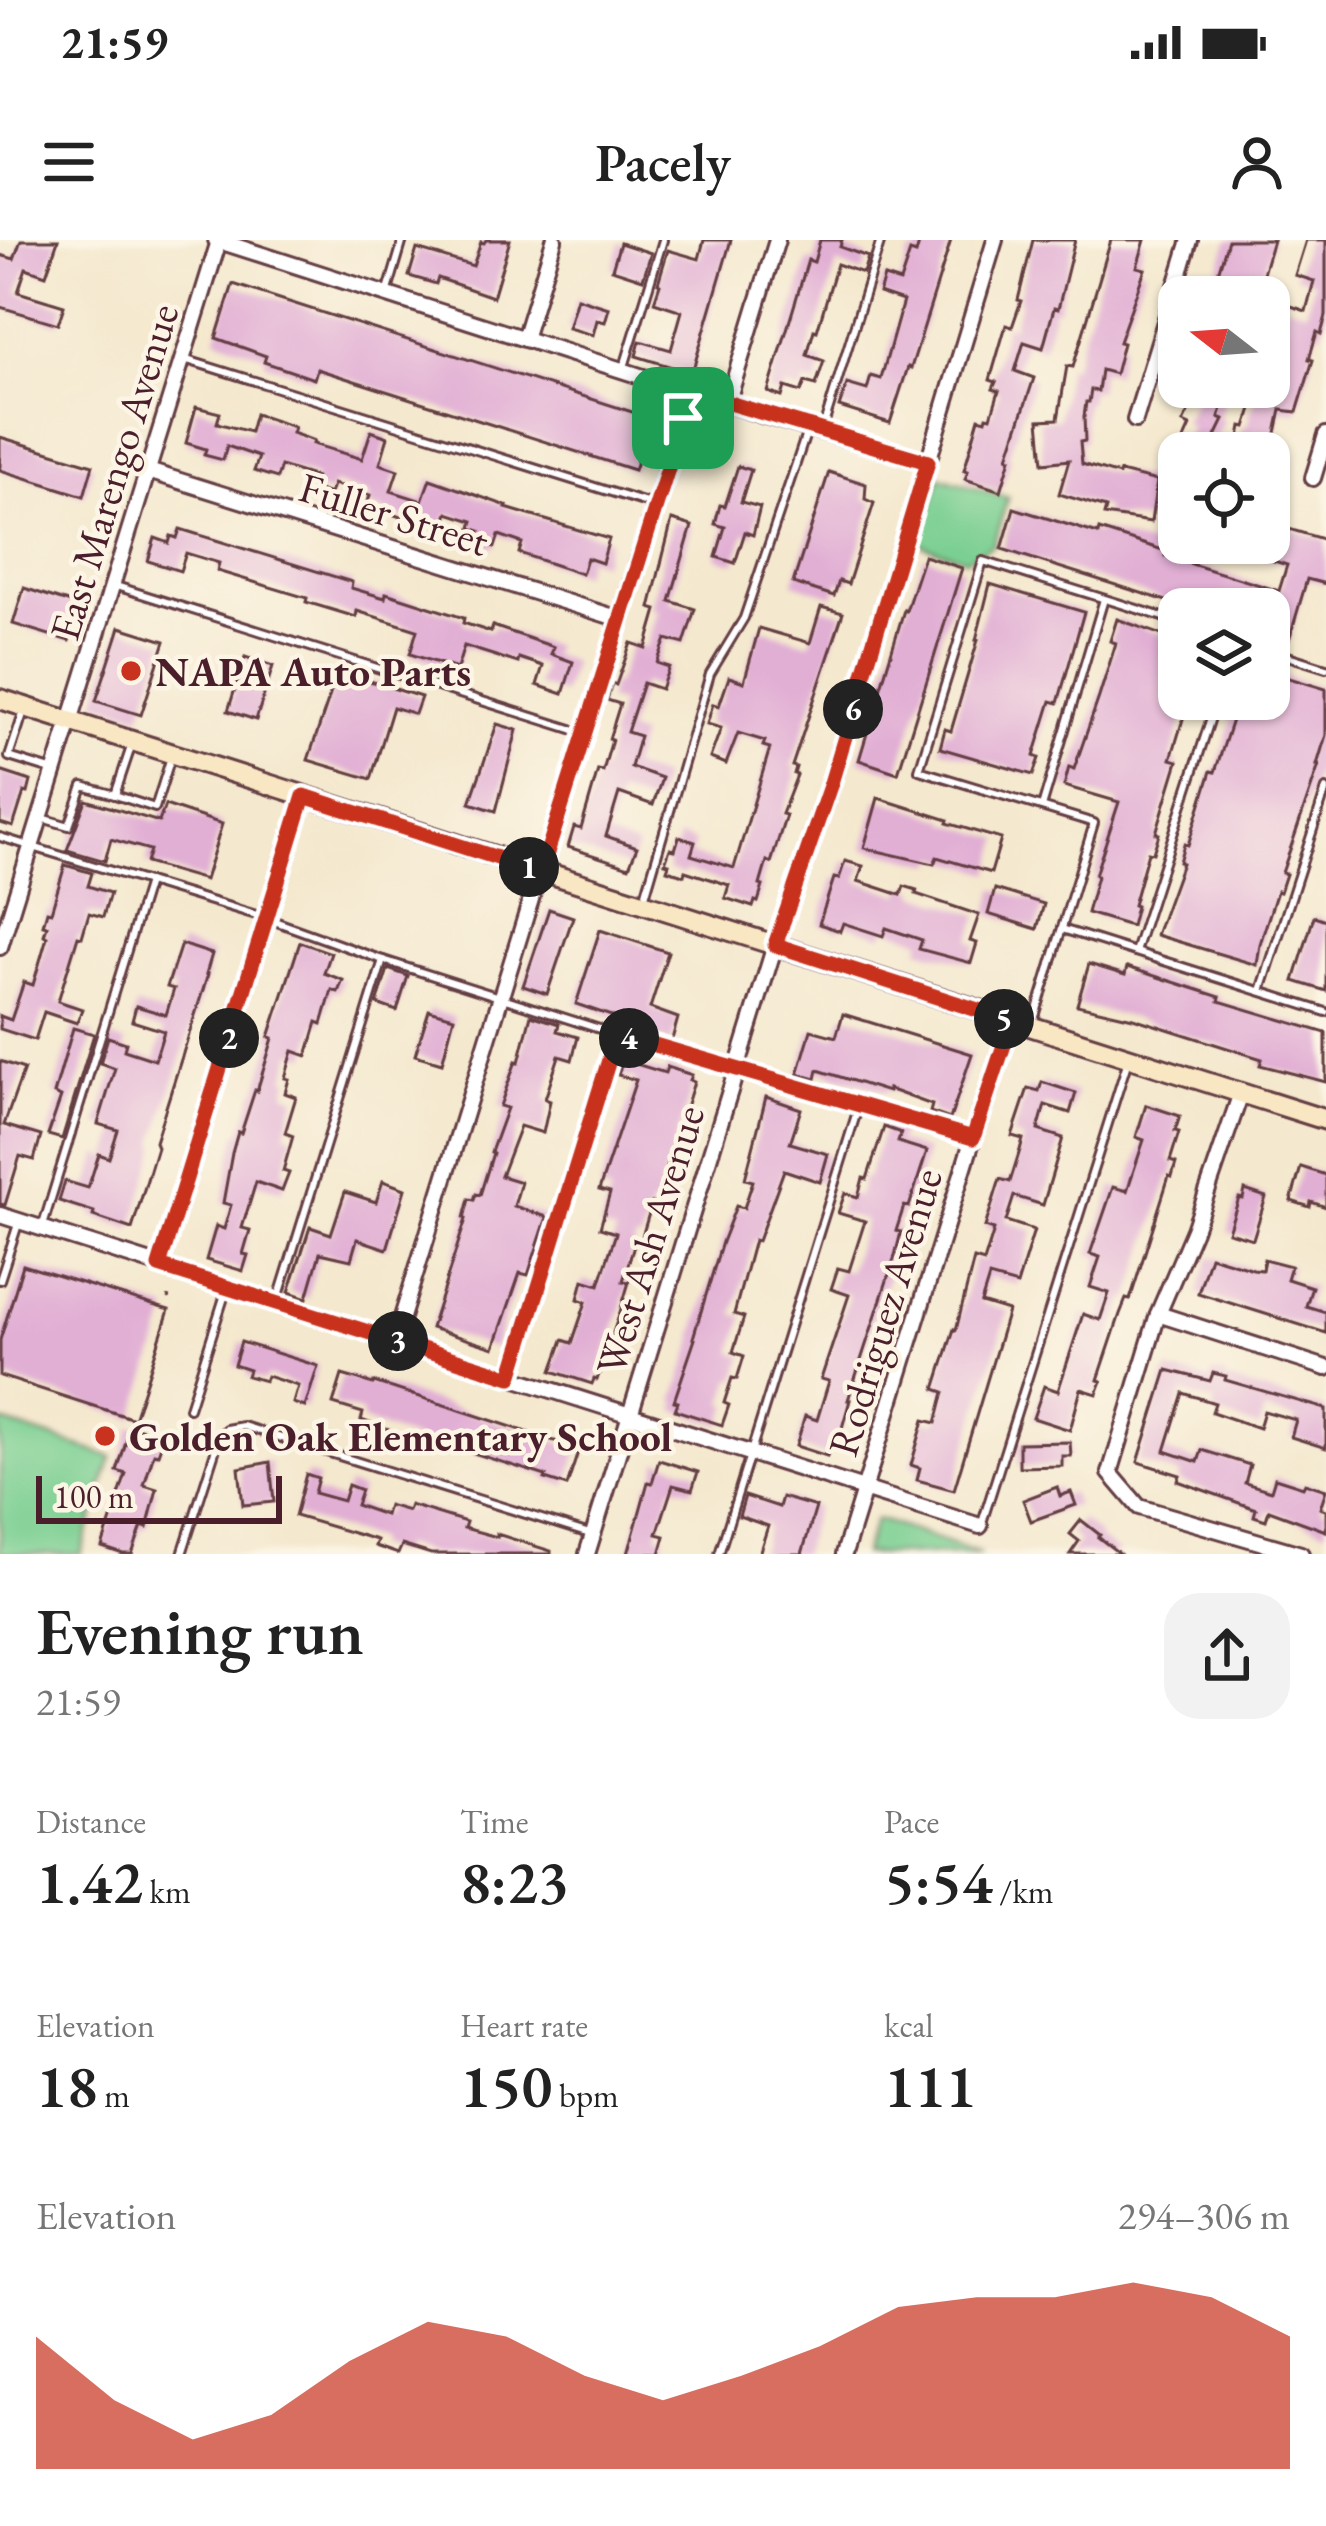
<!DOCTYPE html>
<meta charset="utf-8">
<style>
body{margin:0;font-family:"EB Garamond",serif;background:#f2f2f2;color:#222;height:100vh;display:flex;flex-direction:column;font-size:45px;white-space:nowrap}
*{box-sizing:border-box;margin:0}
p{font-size:39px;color:#767676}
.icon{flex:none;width:66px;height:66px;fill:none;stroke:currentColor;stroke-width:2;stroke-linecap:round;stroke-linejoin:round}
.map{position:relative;height:1314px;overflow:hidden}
.sheet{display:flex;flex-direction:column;background:#fff;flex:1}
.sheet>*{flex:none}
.needle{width:78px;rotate:287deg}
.tools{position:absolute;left:1158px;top:36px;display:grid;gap:24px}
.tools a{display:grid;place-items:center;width:132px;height:132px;border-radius:24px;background:#fff;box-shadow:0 3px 9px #0004;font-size:60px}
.scale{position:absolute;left:36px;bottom:30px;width:246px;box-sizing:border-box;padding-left:12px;border:6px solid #4a1f2b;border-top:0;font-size:33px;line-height:42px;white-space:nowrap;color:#4a1f2b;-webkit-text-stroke:9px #fcf5e5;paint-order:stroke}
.pin{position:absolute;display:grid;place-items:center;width:102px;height:102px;color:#fff;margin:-51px;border-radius:24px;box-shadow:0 6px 18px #0006}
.km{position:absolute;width:60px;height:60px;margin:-30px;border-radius:50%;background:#222;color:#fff;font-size:33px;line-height:60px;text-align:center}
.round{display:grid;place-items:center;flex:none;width:126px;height:126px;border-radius:36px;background:#f2f2f2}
.summary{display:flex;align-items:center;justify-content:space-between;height:204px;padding:0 36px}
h1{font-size:66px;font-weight:600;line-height:90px}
.metrics{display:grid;grid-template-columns:repeat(3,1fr);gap:18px;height:204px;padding:12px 36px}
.metrics div{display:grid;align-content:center}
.metrics b{font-size:60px;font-weight:600}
.metrics small{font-size:33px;font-weight:400}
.metrics p{font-size:33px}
.chart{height:336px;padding:24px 36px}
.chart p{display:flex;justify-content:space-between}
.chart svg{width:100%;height:216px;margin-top:12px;fill:#c8321e;opacity:.7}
.status{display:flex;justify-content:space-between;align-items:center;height:84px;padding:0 60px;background:#fff;direction:ltr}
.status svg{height:33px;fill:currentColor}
header{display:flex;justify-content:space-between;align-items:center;height:156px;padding:0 36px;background:#fff;font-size:54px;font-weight:600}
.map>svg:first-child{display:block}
.green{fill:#7acf92;stroke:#62775e;stroke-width:3}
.building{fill:#e1aed4}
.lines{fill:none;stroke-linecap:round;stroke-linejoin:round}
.lane-casing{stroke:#643d43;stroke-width:12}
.street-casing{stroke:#643d43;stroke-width:20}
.secondary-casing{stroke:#643d43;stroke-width:24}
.path{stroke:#643d43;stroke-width:3;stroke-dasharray:3 9;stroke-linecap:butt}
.lane{stroke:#fff;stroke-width:6}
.street{stroke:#fff;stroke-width:14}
.secondary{stroke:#f9e7c3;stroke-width:18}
.route-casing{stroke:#fff;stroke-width:24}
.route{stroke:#c8321e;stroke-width:15}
.poi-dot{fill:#c8321e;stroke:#fcf5e5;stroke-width:4.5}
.labels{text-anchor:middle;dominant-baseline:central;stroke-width:9;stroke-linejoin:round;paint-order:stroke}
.street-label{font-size:42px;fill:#4a1f2b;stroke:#fcf5e5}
.poi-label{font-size:42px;font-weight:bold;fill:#4a1f2b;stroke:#fcf5e5;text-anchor:start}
</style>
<div class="status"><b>21:59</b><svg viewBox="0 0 49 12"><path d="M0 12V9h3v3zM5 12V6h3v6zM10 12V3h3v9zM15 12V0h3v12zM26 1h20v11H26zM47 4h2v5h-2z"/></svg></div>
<header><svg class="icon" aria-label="menu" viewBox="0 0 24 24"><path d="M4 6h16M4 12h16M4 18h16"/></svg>Pacely<svg class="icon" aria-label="person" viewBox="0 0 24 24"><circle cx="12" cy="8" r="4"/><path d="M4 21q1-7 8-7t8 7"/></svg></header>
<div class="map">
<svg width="1326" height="1314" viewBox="0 0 1326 1314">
<rect width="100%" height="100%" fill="#fcf5e5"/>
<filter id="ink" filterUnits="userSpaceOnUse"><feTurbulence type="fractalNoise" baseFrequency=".00833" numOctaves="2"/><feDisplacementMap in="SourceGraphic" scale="24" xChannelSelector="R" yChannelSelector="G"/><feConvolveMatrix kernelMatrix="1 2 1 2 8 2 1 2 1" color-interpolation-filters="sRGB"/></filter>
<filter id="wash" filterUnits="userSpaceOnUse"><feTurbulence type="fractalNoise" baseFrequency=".004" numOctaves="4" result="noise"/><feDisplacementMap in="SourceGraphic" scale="48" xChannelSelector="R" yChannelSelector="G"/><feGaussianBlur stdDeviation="2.7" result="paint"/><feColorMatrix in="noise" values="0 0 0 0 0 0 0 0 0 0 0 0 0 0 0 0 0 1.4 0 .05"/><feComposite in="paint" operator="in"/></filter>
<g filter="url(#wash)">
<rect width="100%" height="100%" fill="#f4e8ce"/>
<!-- green -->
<g class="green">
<polygon points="940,237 1008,258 993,305 966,319 919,304"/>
<polygon points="0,1181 112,1217 81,1314 0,1314"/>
<polygon points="875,1280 886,1282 981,1314 863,1314"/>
</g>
<g id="blocks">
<!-- building -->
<g class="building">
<polygon points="21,0 58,0 46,35 26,28 18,52 64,66 58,84 0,67 0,15 14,19"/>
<polygon points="486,0 510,0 493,57 438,38 436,44 409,36 417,9 473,26 481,2 484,3"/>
<polygon points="704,0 731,0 692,133 636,116 640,101 671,110 682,71 654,62 660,44 658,43 668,10 699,19"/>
<polygon points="820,0 842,0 840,7 868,17 863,33 837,24 817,91 814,90 807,115 824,121 816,145 805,142 801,152 785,147 782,157 768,152 808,20 814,22"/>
<polygon points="920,0 951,0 911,128 908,127 890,183 839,167 847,144 867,150 871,136 881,139 903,61 879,53 884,37 900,42 910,12 916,14"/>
<polygon points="1033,0 1075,0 1058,69 1054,68 1043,108 1024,102 1015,131 1034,138 1008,217 1011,218 1001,251 965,239 968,231 964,230 979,178 986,180 987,176 991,177 999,151 993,149 996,142 990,140 1006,85 1012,87 1021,61 1018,60"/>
<polygon points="1111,0 1145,0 1137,27 1145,29 1119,102 1123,103 1115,134 1101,130 1098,151 1091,150 1089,162 1086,162 1084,177 1085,201 1080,202 1082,224 1119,235 1120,232 1157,241 1151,282 1104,275 1106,268 1059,254 1069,220 1043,223 1039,180 1058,179 1067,126 1073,127"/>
<polygon points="1228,0 1273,0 1256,57 1213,57 1215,50 1213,49"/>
<polygon points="1306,0 1326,0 1326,76 1321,94 1317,92 1309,119 1313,120 1297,172 1281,170 1272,211 1237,213 1242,186 1246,187 1259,147 1269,147 1269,124 1285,64 1306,71 1314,41 1295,35"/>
<polygon points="620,3 651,13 643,39 612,29"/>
<polygon points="233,44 651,178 634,230 317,129 314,139 264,122 266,116 216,98"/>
<polygon points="577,58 609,68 605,82 597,80 593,95 568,88"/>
<polygon points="1172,147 1228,147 1219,178 1224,180 1208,213 1178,213 1190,186 1183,183 1195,158 1172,151"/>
<polygon points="196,167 220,173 217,183 250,192 255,174 294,187 292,193 314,201 313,204 359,218 362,219 371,191 388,197 380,224 398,230 391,251 422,261 430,239 507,266 506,268 609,299 602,323 587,318 582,334 519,313 522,303 499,295 495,307 477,301 480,291 471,288 473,281 448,273 444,284 423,277 420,284 367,265 370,255 333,244 330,254 312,248 316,237 281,226 277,238 254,231 259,217 227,206 223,220 204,215 206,209 186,203"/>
<polygon points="0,197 93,225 84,256 0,230"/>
<polygon points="738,226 751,230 741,262 760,267 753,295 745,292 735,323 716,317 725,287 715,284 720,265 725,266"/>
<polygon points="829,232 866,244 865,259 874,263 848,344 839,341 834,356 793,343"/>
<polygon points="1014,268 1098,294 1099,290 1166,311 1165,316 1279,351 1287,325 1226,306 1227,303 1269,303 1269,283 1326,300 1326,344 1307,339 1289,400 1269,395 1269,369 1201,369 1179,365 1002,309"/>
<polygon points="672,280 692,286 670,361 695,369 684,404 666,399 657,423 669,427 661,449 643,443 627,492 640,496 631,527 662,538 653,565 619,553 606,596 637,607 629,627 568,607 574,587 581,589 598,530 603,531 612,500 609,499 620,464 607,460 612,443 616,445 631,403 646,408 657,370 650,368"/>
<polygon points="180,289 352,342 351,348 385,358 386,353 464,378 463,383 491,392 493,386 554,407 551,414 573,422 563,454 537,445 543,426 519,418 518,423 464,406 457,429 410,414 417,390 357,371 356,377 306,362 307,358 217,331 219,323 186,313 180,331 148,321 155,298 169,303 171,296 177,298"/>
<polygon points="924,316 962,328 898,533 859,520 904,370 906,371"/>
<polygon points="990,344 1084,372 1058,463 1051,461 1034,516 1039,518 1033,535 940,508 945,489 951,491 978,400 976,400"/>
<polygon points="24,348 80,366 69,401 13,384"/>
<polygon points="821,367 843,373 792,526 796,527 794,534 797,535 782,574 786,575 771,623 767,621 760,645 763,646 758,662 755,661 753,667 725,658 729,645 685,631 684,635 667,630 669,624 665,623 670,609 675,610 679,597 695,602 691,615 734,628 770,508 763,506 765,501 738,493 726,524 710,518 721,488 707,484 713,464 719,466 729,437 744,442 759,388 810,403"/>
<polygon points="1117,379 1179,401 1179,459 1189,459 1171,519 1178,521 1156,593 1159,594 1153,613 1148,612 1133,665 1136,666 1131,686 1087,673 1097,636 1095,635 1119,562 1064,546 1069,527 1074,529 1099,457 1116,403 1110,401"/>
<polygon points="120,387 165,401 141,475 96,461"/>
<polygon points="245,417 273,426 256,480 228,471"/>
<polygon points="338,431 421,457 415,474 393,467 371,539 308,520"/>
<polygon points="1269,432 1326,449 1326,495 1317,525 1319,525 1282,633 1286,634 1280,652 1277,651 1260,704 1257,725 1156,695 1182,623 1179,622 1184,604 1188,605 1211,531 1215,532 1232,480 1224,477 1230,459 1269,471"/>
<polygon points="497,484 517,490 496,571 470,563"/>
<polygon points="0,531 31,541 28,553 24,552 13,587 0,583"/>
<polygon points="878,558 948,580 947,583 1001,599 991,633 937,617 934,624 864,608"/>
<polygon points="86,560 159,582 165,565 222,584 205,640 146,623 150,610 111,599 105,621 67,610"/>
<polygon points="845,621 863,626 858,641 901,655 904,646 917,650 916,654 979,675 970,701 977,703 971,723 919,709 922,700 886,688 883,696 843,683 840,691 819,684 834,638 839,639"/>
<polygon points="65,625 92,633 88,646 110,653 103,677 89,673 82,697 78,696 58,761 82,769 77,783 44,772 35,800 0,789 0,776 11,780 24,742 33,745 47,697 44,695 47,686 43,685 47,671 51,672"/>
<polygon points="995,649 1044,664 1037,689 988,674"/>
<polygon points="549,669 573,677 547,754 523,746"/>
<polygon points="1314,676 1326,680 1326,751 1294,741"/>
<polygon points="600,690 668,712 650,768 678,778 671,803 627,789 629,782 576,764"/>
<polygon points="300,702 331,713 324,733 343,740 338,752 332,750 322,784 317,782 307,816 293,811 285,838 289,839 285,853 296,857 285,893 293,896 283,931 289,933 282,951 256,942 242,988 250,990 243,1014 248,1015 243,1031 206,1020 216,986 224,989 231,965 223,963 232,913 238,892 241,893 255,850 257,851 273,798 269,797"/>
<polygon points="181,704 212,714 206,734 208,734 155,902 157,907 132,989 93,976 94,972 59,961 65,941 88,948 99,914 109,918 118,890 98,884 115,828 100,823 108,797 126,803 124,810 155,820 164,791 132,781 136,766 166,775 174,749 167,747"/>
<polygon points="1089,724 1125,735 1127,727 1220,757 1219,761 1326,793 1326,842 1260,825 1262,819 1133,778 1077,765"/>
<polygon points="388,729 408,736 397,771 377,764"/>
<polygon points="429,770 454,777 442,823 415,815"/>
<polygon points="843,774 972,814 950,879 930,872 932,865 888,849 888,852 818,830 816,839 798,834 811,790 836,797"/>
<polygon points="531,775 559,784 557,791 578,797 572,820 559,816 545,859 550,861 543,893 520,886 501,936 521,942 514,966 547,977 528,1035 520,1033 494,1108 431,1088 466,979 464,978 469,959 474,960 476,954 480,955 493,913 491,912 507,868 500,866 516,821 519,822"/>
<polygon points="73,788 94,794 62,899 48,895 61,857 54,854"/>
<polygon points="623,820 665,833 667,827 692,835 690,840 694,842 655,964 652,963 641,1000 636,999 623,1041 629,1042 620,1072 597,1140 594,1139 592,1144 552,1131 563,1100 572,1103 586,1062 578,1059 583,1040 599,1045 616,993 600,988 610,953 599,950 636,840 618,835"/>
<polygon points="0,821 24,829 4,885 41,896 34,920 20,916 5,965 0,964"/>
<polygon points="1042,842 1076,853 1070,873 1045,865 1038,890 1063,898 1043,965 1014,956 1006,981 1034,990 1017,1045 989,1037 981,1063 1008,1071 954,1250 917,1240 920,1228 911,1225 924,1180 936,1183 944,1152 935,1149 954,1089 956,1090 974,1019 984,1022 994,990 985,987 1000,939 1010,942 1020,910 1023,899 1012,896 1028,848 1039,851"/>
<polygon points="766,857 801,869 790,903 828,914 820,942 784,930 758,1001 754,1000 734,1074 744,1077 733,1112 744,1116 737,1139 732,1138 724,1163 729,1165 722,1185 675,1170 678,1162 674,1161 695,1099 693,1098 722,1002 736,966 744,968 753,941 745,939"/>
<polygon points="1146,865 1180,876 1175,891 1179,892 1170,921 1176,923 1172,937 1169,936 1130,1060 1126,1059 1120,1074 1098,1140 1102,1141 1097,1154 1081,1149 1070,1190 1033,1178 1044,1146 1058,1151 1083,1074 1100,1080 1109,1053 1090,1047 1100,1017 1090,1014 1113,947 1127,951 1144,900 1136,897"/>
<polygon points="884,887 901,893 898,902 927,911 909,967 904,966 896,991 901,992 895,1016 848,1160 850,1160 842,1188 838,1200 833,1198 827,1216 796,1206 805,1176 817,1180 829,1141 821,1139 849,1055 831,1049 838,1028 849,1031 865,981 838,973 845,953 858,957 863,938 867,939"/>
<polygon points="1301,927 1326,935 1326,967 1311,962 1310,967 1291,961"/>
<polygon points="383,941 405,949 387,1009 357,999 351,1020 320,1013 307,1058 289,1052 310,987 331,994 345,952 376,962"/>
<polygon points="1245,950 1266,957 1253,999 1228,992 1239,958 1243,959"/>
<polygon points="1210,1016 1253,1029 1262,1030 1264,1019 1291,1026 1287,1039 1312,1047 1306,1066 1326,1072 1326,1093 1198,1053"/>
<polygon points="23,1025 169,1070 134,1179 0,1136 0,1100"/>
<polygon points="241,1102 318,1126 305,1167 293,1163 298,1146 267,1136 265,1141 247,1136 249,1130 234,1125"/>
<polygon points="1167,1130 1210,1141 1213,1133 1226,1136 1225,1140 1326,1169 1326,1208 1291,1197 1296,1180 1264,1171 1259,1188 1212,1172 1215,1163 1183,1153 1165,1211 1198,1222 1202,1210 1250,1225 1245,1243 1271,1251 1275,1238 1303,1247 1305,1243 1326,1250 1320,1268 1326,1270 1326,1291 1269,1270 1266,1280 1254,1276 1256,1269 1178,1241 1180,1235 1138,1222"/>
<polygon points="342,1135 373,1144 374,1142 579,1209 567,1246 545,1239 546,1236 445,1204 444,1210 361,1180 363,1173 333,1164"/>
<polygon points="131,1186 164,1197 158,1214 154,1213 144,1245 157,1249 147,1288 142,1286 132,1314 123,1314 102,1307 126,1234 117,1231"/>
<polygon points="1070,1202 1071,1216 1062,1216 1062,1226 1019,1227 1019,1203"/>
<polygon points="659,1220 698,1232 692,1250 673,1245 657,1294 665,1296 660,1314 628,1314 648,1242 652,1243"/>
<polygon points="270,1222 274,1262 243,1265 239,1228"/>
<polygon points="306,1234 318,1238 314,1253 343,1261 348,1245 361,1250 356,1265 385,1275 388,1265 408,1271 410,1265 466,1282 464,1288 497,1297 497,1294 551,1311 551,1314 431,1314 402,1305 398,1314 375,1306 377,1300 295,1276"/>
<polygon points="1057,1247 1060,1256 1071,1252 1076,1265 1031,1281 1023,1260"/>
<polygon points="745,1256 779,1267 782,1257 816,1267 802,1314 759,1314 768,1286 739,1276"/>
<polygon points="1081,1280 1100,1295 1098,1297 1120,1314 1070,1314 1079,1301 1070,1294"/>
</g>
</g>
</g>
<g filter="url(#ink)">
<use href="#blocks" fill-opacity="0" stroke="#643d43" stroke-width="3"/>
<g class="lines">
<defs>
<g id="lane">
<polyline points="388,51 403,0"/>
<polyline points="184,119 656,266"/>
<polyline points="624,127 663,0"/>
<polyline points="823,188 881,0"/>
<polyline points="116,346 584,493"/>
<polyline points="1269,410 1326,428"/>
<polyline points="25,468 9,517 51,530"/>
<polyline points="132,504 115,555 155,568 171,517"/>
<polyline points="1042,567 1104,359"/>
<polyline points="42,578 69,586 83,546 115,555"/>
<polyline points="0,597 266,678 377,718 659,808 969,897"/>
<polyline points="644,660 710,434 744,378 808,188"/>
<polyline points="1062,689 1326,772"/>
<polyline points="1135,712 1217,459"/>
<polyline points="1261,751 1326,549"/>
<polyline points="1033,783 1094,583 919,530 983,321 1179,382"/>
<polyline points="43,985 148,642"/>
<polyline points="0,1040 19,981"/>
<polyline points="278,1059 383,720"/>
<polyline points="512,1134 617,794"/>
<polyline points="189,1168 226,1051"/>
<polyline points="982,1283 1128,820"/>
<polyline points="182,1314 220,1196 226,1189 243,1186 593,1295"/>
<polyline points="719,1314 859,865"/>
</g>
<g id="street">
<polyline points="216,0 765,176 928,222"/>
<polyline points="524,99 554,0"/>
<polyline points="727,164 777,0"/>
<polyline points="1135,180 1190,0"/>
<polyline points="148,231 620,379"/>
<polyline points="1313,238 1326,195"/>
<polyline points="541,632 691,152"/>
<polyline points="0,707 219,1"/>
<polyline points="1241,853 1194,990 1158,1074 1110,1233 1139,1267 1301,1314"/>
<polyline points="0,975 980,1286"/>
<polyline points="159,1026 304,556"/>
<polyline points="1158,1074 1326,1128"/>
<polyline points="395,1100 540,630"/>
<polyline points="587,1314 775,705 831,543 995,0"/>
<polyline points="844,1314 973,898 1012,781"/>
</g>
<polyline id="secondary" points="0,459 1326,880"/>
</defs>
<!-- lane casing -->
<use href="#lane" class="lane-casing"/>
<!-- street casing -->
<use href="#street" class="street-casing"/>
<!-- secondary casing -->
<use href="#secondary" class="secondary-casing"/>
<!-- path -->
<polyline class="path" points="168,1059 170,1052"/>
<!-- lane -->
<use href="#lane" class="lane"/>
<!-- street -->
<use href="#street" class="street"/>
<!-- secondary -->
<use href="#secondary" class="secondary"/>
</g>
</g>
<g class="lines" filter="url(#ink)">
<defs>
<polygon id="route" points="692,152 928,222 831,543 775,705 1012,781 973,898 617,794 511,1137 159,1026 304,556 541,632"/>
</defs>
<!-- route casing -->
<use href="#route" class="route-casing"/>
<!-- route -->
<use href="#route" class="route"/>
</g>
<!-- markers -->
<g class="poi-dot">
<circle cx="131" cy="431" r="12"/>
<circle cx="105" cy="1196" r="12"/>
</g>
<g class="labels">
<!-- street labels -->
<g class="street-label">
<text transform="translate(114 232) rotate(-73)">East Marengo Avenue</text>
<text transform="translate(394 274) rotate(17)">Fuller Street</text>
<text transform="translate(650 1000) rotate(-73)">West Ash Avenue</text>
<text transform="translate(885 1072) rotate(-73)">Rodriguez Avenue</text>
</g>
<!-- poi labels -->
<g class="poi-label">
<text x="155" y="431">NAPA Auto Parts</text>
<text x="129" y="1196">Golden Oak Elementary School</text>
</g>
</g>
</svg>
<div class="tools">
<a><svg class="needle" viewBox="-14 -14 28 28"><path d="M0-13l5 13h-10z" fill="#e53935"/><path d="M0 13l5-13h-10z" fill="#767676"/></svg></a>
<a><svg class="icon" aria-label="locate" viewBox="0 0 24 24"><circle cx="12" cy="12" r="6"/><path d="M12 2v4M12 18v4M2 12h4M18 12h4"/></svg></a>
<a><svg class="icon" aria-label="layers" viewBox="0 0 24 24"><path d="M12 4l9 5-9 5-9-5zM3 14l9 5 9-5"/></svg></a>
</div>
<div class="scale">100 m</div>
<div class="pin" style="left:683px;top:178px;background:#1e9e55"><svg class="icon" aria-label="arrive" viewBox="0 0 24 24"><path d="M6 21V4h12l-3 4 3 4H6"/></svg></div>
<b class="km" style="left:529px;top:627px">1</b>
<b class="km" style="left:229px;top:798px">2</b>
<b class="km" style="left:398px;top:1101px">3</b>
<b class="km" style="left:629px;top:798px">4</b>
<b class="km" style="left:1004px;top:779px">5</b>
<b class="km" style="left:853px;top:469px">6</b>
</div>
<section class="sheet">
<div class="summary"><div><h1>Evening run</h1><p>21:59</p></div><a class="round"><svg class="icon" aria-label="share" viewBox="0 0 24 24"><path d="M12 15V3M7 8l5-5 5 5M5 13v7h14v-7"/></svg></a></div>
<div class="metrics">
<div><p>Distance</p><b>1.42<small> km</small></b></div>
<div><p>Time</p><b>8:23</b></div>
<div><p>Pace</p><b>5:54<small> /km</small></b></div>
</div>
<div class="metrics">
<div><p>Elevation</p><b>18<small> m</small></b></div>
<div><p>Heart rate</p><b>150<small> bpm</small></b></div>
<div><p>kcal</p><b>111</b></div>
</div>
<div class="chart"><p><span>Elevation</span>294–306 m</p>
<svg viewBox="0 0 160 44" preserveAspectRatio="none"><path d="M0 44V17L10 30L20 38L30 33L40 22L50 14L60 17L70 25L80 30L90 25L100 19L110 11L120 9L130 9L140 6L150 9L160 17V44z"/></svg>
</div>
</section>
